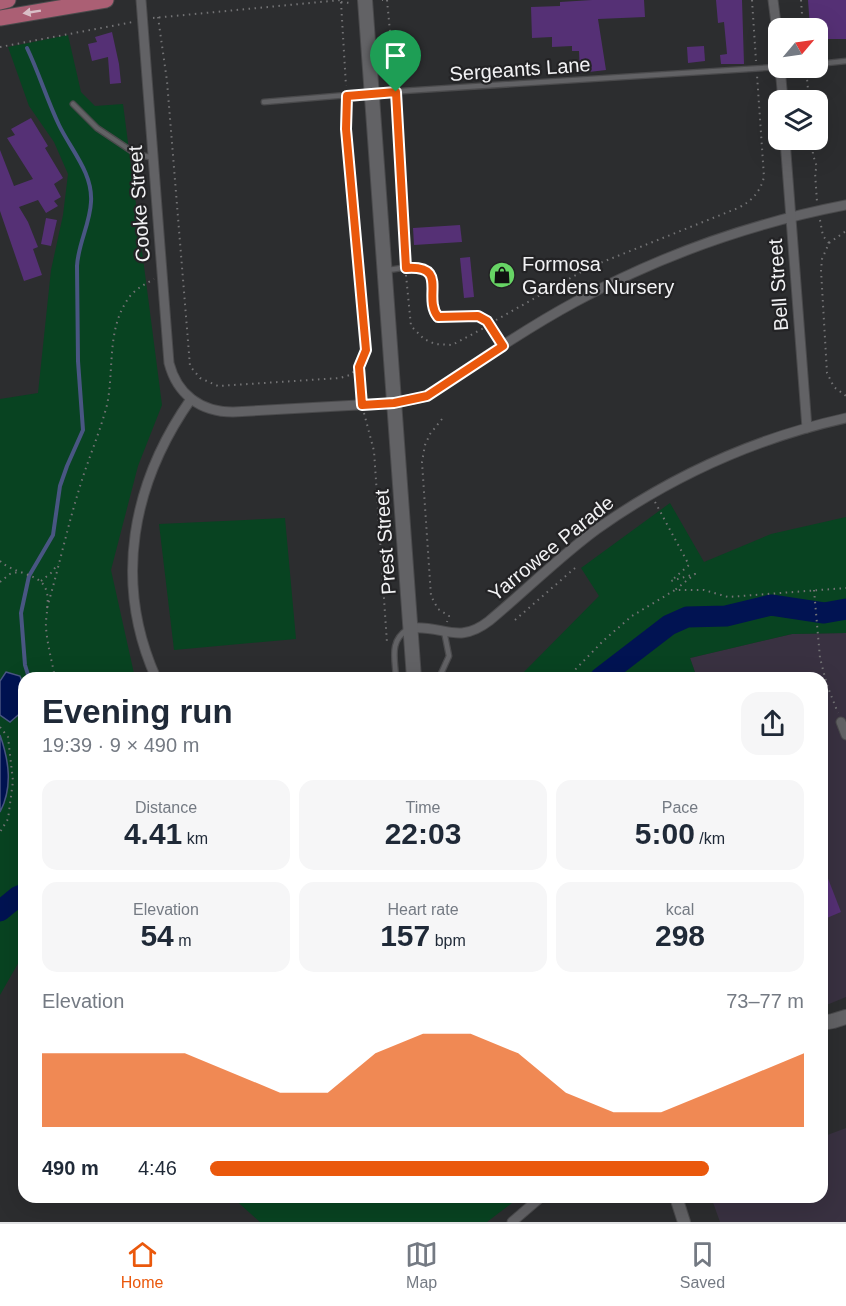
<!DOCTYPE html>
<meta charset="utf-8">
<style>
body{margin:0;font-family:Arial,sans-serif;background:#f6f6f7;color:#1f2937;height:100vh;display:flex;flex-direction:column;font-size:22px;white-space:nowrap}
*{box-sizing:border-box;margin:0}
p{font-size:20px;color:#747a83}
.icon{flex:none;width:33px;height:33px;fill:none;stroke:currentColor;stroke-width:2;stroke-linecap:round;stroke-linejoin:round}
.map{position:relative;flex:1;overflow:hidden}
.panel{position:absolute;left:18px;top:672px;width:810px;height:531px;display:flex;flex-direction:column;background:#fff;border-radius:18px;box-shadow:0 6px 24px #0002}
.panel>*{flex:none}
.needle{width:39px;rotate:61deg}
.tools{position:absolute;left:768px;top:18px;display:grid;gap:12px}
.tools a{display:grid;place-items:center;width:60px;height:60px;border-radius:12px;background:#fff;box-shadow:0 6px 24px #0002;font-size:30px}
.pin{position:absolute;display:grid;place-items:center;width:51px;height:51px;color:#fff;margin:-62px -26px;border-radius:50% 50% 50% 0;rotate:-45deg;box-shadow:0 0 6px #0007}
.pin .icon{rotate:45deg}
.round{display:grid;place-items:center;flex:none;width:63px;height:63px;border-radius:18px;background:#f6f6f7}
.headline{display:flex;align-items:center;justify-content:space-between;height:102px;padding:0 24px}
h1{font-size:33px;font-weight:700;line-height:45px}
.figures{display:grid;grid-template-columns:repeat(3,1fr);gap:9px;height:102px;padding:6px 24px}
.figures div{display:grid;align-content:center;border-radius:15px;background:#f6f6f7;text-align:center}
.figures b{font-size:30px;font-weight:700}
.figures small{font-size:16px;font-weight:400}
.figures p{font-size:16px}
.chart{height:168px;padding:12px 24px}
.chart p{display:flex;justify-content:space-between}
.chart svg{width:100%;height:108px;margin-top:6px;fill:#ea580c;opacity:.7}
ul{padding:0 24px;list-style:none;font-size:20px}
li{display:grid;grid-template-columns:96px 72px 1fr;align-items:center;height:45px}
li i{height:15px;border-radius:8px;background:#ea580c}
.tabs{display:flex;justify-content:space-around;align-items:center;height:84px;border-top:2px solid #e0e1e3;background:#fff;font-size:16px;color:#747a83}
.tabs a{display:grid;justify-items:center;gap:3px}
.tabs .selected{color:#ea580c}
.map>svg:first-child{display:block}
.industrial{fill:#393141}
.green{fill:#084321}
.water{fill:#011352;stroke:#495683;stroke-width:1.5}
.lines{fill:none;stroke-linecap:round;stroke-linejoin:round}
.stream{stroke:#495683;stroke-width:4}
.river{stroke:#011352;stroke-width:21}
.building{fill:#553075}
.service-casing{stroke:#4a4a4c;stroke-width:7}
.minor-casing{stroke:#4a4a4c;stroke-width:11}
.tertiary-casing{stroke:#4a4a4c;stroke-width:14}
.secondary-casing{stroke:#4a4a4c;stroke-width:16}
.trunk-casing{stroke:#4a4a4c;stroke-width:17}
.path{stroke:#737375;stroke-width:2;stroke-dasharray:1.5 4.5;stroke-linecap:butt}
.service{stroke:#626265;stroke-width:4.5}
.minor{stroke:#626265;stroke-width:9}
.tertiary{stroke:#626265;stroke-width:12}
.secondary{stroke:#626265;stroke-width:14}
.trunk{stroke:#ab5f74;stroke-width:15}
.oneway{fill:#d9bfc7}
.route-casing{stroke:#fff;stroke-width:12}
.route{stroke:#ea580c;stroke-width:8}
.labels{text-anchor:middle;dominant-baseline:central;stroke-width:4.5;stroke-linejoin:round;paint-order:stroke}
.street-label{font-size:20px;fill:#f2f2f4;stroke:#232325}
.poi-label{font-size:20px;fill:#f2f2f4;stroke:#232325;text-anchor:start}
</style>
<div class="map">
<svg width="846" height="1222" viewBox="0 0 846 1222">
<rect width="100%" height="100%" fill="#2c2d2f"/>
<!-- industrial -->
<g class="industrial">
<polygon points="846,633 846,997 829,1004 822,1004 822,678 697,678 690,658 792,634"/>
<polygon points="846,1128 846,1222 720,1222 711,1197 822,1197 822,1137"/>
</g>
<!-- green -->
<g class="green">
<polygon points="68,35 81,92 95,106 123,104 162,405 138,466 111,570 135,678 24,678 24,953 0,995 0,399 38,393 51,270 63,215 68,174 54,142 29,106 8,47"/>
<polygon points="670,503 704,562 771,534 846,517 846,633 792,634 690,658 697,678 518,678 599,596 581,568"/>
<polygon points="285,518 296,639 174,650 159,524"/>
<polygon points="232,1197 520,1197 487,1222 260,1222"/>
</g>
<!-- water -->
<g class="water">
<polygon points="6,672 20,676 24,686 24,710 10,722 0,715 0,681"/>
<path d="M0,735C9,761 13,787 0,812Z"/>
</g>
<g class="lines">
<!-- stream -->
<path class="stream" d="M27,48C39,73 47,100 59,125C71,150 93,173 91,202C90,224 78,244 77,266L78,361L83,430L67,466L60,486L53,535L29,576L21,613L25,665L29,678"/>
<!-- river -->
<g class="river">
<polyline points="600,678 669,625 687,617 726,616 771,605 824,613 846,609"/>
<polyline points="0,911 17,897 24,894"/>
</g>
</g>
<!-- building -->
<g class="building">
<polygon points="592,0 644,0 645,17 598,19 606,70 580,73 579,51 572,51 572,46 552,47 552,37 532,38 531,7 560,6 560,2"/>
<polygon points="716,0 742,0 744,64 721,64 720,55 727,54 724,22 718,23"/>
<polygon points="808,0 846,0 846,39 818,39 818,28 810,28"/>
<polygon points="112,32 119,64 121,83 110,84 108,57 92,61 88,44 97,42 95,37"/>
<polygon points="704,46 705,61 688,63 687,47"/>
<polygon points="31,118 48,146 45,148 63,178 54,184 61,197 54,201 58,206 46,213 38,200 19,207 28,222 38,247 33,249 42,275 24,281 0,211 0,150 14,186 33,179 7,138 15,135 11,129"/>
<polygon points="46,218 57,220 51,246 41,244"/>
<polygon points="460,225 462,242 414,245 413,228"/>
<polygon points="470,257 474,297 464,298 460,258"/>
<polygon points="822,863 841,912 822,920"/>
</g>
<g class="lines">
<defs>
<g id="service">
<polyline points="818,64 846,61"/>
<polyline points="264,102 371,93 778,67"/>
<polyline points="73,104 97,128 136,154 154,158"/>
<path d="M387,270C397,269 410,266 420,267C441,271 428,304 438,317L479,316L487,321L502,345"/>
<path d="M396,678C395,658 389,641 408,629"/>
<polyline points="439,678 449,656 444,631"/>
</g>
<g id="minor">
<path d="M141,0L169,363C177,394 200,412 233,412L394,403L423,397L436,390C482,359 527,328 575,302C659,256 753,223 846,205"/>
<polyline points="773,0 778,39"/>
<polyline points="780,68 783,100"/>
<polyline points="785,140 807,428"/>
<path d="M411,628C444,625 458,645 489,621C524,592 560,556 597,529C672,476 756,438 846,418"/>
<path d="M156,678C113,582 132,483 191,399"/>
<polyline points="841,722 846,735"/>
<polyline points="512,1222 541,1197"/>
</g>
<polyline id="tertiary" points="676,1197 684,1222"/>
<g id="secondary">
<polyline points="365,0 414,678"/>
<polyline points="822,1023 833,1021 846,1017"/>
</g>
<g id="trunk">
<polyline points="0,2 8,0"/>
<polyline points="0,18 106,0"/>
</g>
</defs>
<!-- service casing -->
<use href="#service" class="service-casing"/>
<!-- minor casing -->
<use href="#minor" class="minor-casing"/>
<!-- tertiary casing -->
<use href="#tertiary" class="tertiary-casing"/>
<!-- secondary casing -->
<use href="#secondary" class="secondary-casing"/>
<!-- trunk casing -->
<use href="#trunk" class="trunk-casing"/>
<!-- path -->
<g class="path">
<polyline points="382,0 383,0"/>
<polyline points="387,0 395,84"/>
<polyline points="752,0 756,61"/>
<polyline points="801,0 803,28"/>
<polyline points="341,2 346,86"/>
<polyline points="341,2 350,3"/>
<polyline points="158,17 167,81 190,366 200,378 218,386 340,378 350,375 359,367"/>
<polyline points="153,18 341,0"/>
<polyline points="0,47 133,22"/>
<polyline points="806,68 809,100"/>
<polyline points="396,98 405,260"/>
<polyline points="347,104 346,129 366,350 359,367 361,396"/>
<polyline points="812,140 813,155 817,167 815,172 817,202"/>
<polyline points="820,220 823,236 829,243 822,259 821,270 827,373 834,387 846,396"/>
<polyline points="829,243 846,231"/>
<polyline points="406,275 411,326 424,339 435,344 452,345 484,328"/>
<path d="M496,320L590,267L738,208C752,201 760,192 764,177L757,75"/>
<polyline points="364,413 374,451 387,643"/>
<polyline points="442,419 430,434 425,445 422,462 431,596 438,609 449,616 447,622"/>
<polyline points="655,502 689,565 671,581 695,574 675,590"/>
<path d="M0,561C12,572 33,574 41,582C53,593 45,614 46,627C47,644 52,661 55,678"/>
<polyline points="41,581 51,573 58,564"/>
<polyline points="0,582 10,574 18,572"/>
<polyline points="814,590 820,658 827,685 838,713"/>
<path d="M47,608C59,567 68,524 81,483C89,457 100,432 107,405C114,372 107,332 126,302C132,291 143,285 154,279"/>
<polyline points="515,620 575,568"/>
<polyline points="567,678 604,640 632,616 675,590 704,590 728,597 846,588"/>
<polyline points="0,727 8,737 13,781 8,819 0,832"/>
</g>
<!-- service -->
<use href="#service" class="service"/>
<!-- minor -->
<use href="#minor" class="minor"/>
<!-- tertiary -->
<use href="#tertiary" class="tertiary"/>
<!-- secondary -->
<use href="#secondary" class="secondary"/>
<!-- trunk -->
<use href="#trunk" class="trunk"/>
</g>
<!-- one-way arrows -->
<defs><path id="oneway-solid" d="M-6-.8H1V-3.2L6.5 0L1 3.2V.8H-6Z" transform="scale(1.5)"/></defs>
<use class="oneway" href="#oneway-solid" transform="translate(32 12) rotate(171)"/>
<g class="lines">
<defs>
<path id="route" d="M396,92L406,268C450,265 422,297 438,317L478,316L487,321L503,346L427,396L394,403L362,405L359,367L366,350L346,129L347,96Z"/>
</defs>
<!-- route casing -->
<use href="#route" class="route-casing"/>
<!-- route -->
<use href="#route" class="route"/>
</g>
<!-- icons -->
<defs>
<symbol id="shop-disc" viewBox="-11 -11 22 22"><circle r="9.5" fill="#67d465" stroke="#232325"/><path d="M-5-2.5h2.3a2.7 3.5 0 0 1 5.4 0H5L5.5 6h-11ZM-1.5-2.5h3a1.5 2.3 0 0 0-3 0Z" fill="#111"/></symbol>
</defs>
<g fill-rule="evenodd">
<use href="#shop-disc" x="487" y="260" width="30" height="30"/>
</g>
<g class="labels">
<!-- street labels -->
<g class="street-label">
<text transform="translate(520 69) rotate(-4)">Sergeants Lane</text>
<text transform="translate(139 204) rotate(-94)">Cooke Street</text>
<text transform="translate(778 285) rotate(-94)">Bell Street</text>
<text transform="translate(385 542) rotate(-94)">Prest Street</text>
<text transform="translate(551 548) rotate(-39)">Yarrowee Parade</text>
</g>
<!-- poi labels -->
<g class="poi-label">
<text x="522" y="264">Formosa<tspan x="522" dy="23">Gardens Nursery</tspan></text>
</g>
</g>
</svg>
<div class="tools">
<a><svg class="needle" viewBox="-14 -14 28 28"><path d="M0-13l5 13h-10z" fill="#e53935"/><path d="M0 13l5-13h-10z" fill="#747a83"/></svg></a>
<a><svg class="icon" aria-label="layers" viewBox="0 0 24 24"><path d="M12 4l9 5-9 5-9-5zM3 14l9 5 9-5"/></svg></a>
</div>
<div class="pin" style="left:396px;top:92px;background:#1e9e55"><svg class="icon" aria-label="arrive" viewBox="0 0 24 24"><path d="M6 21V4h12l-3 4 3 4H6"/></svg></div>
<section class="panel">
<div class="headline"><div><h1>Evening run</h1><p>19:39 · 9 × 490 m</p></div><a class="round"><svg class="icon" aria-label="share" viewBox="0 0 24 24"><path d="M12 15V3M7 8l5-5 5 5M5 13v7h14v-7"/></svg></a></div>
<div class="figures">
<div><p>Distance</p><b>4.41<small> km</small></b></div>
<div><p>Time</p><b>22:03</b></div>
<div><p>Pace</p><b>5:00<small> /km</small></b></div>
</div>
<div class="figures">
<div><p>Elevation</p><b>54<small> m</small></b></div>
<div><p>Heart rate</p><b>157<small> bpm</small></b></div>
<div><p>kcal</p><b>298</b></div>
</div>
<div class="chart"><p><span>Elevation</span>73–77 m</p>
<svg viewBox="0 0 160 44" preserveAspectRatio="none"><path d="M0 44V14L10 14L20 14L30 14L40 22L50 30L60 30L70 14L80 6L90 6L100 14L110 30L120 38L130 38L140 30L150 22L160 14V44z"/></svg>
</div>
<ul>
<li><b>490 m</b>4:46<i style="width:84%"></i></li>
</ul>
</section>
</div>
<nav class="tabs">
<a class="selected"><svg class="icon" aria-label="home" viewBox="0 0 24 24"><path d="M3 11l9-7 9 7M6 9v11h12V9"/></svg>Home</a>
<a><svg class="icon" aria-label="map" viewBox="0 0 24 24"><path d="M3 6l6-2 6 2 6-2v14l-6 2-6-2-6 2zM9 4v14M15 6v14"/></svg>Map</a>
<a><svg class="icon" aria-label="saved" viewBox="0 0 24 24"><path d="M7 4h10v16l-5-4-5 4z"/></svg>Saved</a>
</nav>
